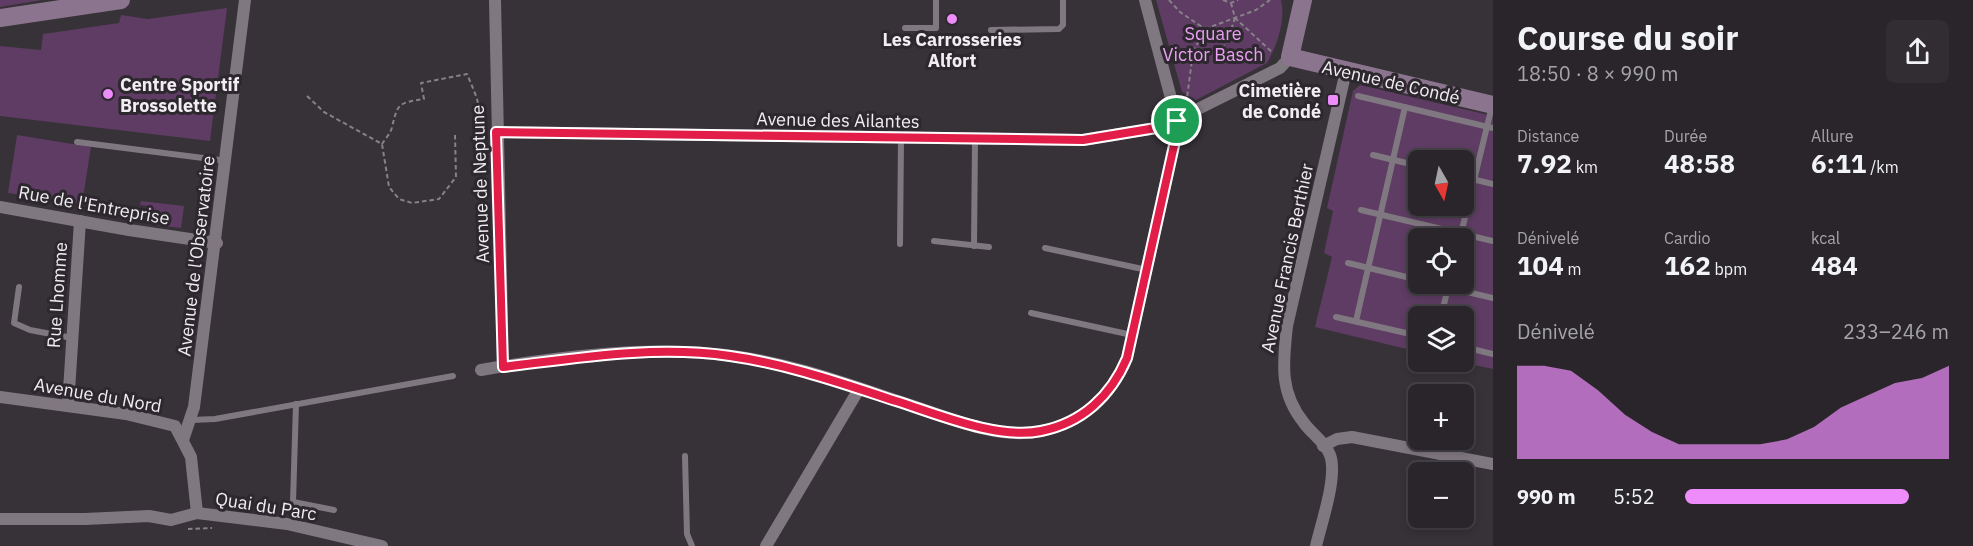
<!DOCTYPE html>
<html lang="fr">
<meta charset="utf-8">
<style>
body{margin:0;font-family:"IBM Plex Sans",sans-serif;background:#312d32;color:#f1f3f6;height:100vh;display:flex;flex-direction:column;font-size:22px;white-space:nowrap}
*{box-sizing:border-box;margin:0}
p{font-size:20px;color:#a5a5a8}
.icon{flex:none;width:33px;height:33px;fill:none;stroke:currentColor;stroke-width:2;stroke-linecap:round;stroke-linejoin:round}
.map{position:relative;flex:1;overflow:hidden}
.side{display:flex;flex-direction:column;background:#29252a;width:480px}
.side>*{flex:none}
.needle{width:39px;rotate:171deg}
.controls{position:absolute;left:1408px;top:150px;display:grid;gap:12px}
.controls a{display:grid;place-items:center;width:66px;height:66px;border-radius:9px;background:#29252a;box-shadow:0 3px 9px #0003,0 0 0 2px #454247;font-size:30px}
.pin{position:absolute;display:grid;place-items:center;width:51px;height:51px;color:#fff;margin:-26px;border:3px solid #fff;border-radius:50%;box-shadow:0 2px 6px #0007}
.round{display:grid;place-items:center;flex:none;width:63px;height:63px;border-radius:9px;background:#312d32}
.headline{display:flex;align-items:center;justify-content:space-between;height:102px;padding:0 24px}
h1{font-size:33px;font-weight:700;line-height:45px}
.metrics{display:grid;grid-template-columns:repeat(3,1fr);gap:9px;height:102px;padding:6px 24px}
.metrics div{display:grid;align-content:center}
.metrics b{font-size:26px;font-weight:700}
.metrics small{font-size:16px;font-weight:400}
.metrics p{font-size:16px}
.chart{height:168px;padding:12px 24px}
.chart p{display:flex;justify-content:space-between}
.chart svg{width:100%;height:108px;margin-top:6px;fill:#ed8cfa;opacity:.7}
ul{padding:0 24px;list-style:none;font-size:20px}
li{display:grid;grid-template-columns:96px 72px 1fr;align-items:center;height:45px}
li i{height:15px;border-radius:8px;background:#ed8cfa}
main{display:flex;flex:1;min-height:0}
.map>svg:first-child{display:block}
.green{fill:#5e3c63;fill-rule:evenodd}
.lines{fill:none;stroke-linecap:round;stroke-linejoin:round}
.path{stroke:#878188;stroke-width:2;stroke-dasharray:4.5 3;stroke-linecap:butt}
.lane{stroke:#807880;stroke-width:6}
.street{stroke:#807880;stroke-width:12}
.secondary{stroke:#8b748d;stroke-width:18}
.route-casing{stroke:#fff;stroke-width:12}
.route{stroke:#e11d48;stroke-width:8}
.poi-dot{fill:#ed8cfa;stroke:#2d272e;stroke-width:2}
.labels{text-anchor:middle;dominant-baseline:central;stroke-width:6;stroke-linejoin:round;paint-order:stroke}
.park-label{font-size:18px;fill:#eaa0f3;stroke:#2d272e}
.poi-label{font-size:18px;font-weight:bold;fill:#f1edf2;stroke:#2d272e}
.street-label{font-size:18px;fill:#f1edf2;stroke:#2d272e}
</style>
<main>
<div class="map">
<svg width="1493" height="546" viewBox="0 0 1493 546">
<rect width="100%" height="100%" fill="#373138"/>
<!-- green -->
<g class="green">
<polygon points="0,0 42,0 0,7"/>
<path d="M1156,0H1281C1286,20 1277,46 1267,63L1196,100L1182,92Z"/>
<polygon points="227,8 210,141 0,116 0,46 41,50 43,34 119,23 121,15 148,19"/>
<path d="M1360,85L1493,116V369L1460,362H1464V316H1419V352L1315,327L1332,257L1324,253L1333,211L1327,208L1353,91ZM1419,160H1464V206H1419ZM1419,238H1464V284H1419Z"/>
<polygon points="17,135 91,147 82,204 8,193"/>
<polygon points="141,201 184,206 181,228 147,224 149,206 140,205"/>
</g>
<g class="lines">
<!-- path -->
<g class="path">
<polyline points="1169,0 1180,12 1205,29 1193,52 1187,98 1183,100"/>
<polyline points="1223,0 1231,3 1238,0"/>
<polyline points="1231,3 1235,18 1273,53"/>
<polyline points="1205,29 1256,10 1270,0"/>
<polyline points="1223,47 1229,56 1228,59 1220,61 1214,56 1213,49 1226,45 1235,18"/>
<polyline points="307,96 324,112 382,144 389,187 399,199 412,203 439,199 456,177 455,135"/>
<path d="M382,144C385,139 391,133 392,127C398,103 398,103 424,99L421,83L467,74C475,94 486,112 474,132"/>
<polyline points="188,529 212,528"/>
</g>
<!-- lane -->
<g class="lane">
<polyline points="905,28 936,28 936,0"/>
<polyline points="991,30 1059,29 1063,25 1063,0"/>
<polyline points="1358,96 1493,128"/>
<polyline points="77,142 227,161"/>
<polyline points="1373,155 1419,166"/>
<polyline points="1464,177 1493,184"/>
<polyline points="1361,210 1493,241"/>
<polyline points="1460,238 1492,106"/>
<polyline points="934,241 989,247"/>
<polyline points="900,244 901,139"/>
<polyline points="974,246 975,139"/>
<polyline points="1045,248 1147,270"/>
<polyline points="1348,263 1419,280"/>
<polyline points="1433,284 1493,298"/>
<polyline points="19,287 14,323 30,330 72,338"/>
<polyline points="1031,313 1132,335"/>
<polyline points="1441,316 1449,284"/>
<polyline points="1336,317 1419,336"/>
<polyline points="1356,321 1405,107"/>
<polyline points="1464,347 1493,354"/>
<polyline points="296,404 293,502 334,510"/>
<polyline points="192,420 215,419 453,376"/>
<polyline points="685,456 687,534 692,546"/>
</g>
<!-- street -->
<g class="street">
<polyline points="495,0 503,367"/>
<polyline points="496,132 1083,140 1162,127 1280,68 1290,57"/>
<polyline points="0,207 129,230 217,243"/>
<path d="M481,370C561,356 645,346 725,355C790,362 852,386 913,406C952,419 1000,440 1041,431C1082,423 1111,396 1127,358L1175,141L1177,121L1145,0"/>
<polyline points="0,397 126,414 175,426 191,457 197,513"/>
<polyline points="68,406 80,221"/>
<polyline points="183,440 194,407 245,0"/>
<polyline points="1323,446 1337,439 1352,437 1493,464"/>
<polyline points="0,519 85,519 149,516 171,520 197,513 287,524 382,546"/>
<polyline points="766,546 859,389"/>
<path d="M1316,546C1321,524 1338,476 1330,455C1326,443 1311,433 1304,423C1279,392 1283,363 1287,326L1346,71"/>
</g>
<!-- secondary -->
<g class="secondary">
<polyline points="1303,0 1290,57 1493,105"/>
<polyline points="0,18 121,0"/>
</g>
</g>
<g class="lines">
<defs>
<path id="route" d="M1177,121L1175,141L1127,358C1111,396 1082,423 1041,431C998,440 937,414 896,401C841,383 787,364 730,356C654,345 578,358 503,367L496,132L1083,140L1162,127Z"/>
</defs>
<!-- route casing -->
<use href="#route" class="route-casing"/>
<!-- route -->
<use href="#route" class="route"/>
</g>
<!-- markers -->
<g class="poi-dot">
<circle cx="952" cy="19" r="6"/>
<circle cx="108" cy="94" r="6"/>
<rect x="1327" y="94" width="12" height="12" rx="3"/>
</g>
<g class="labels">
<!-- park labels -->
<g class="park-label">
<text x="1213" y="33">Square<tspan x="1213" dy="21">Victor Basch</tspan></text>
</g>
<!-- poi labels -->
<g class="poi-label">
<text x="952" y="39">Les Carrosseries<tspan x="952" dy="21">Alfort</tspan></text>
<text x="120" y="84" text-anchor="start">Centre Sportif<tspan x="120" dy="21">Brossolette</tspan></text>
<text x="1321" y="90" text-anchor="end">Cimetière<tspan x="1321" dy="21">de Condé</tspan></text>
</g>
<!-- street labels -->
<g class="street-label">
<text transform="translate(1391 82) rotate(13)">Avenue de Condé</text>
<text transform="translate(838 120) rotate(1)">Avenue des Ailantes</text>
<text transform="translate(480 184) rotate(-92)">Avenue de Neptune</text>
<text transform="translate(94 205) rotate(10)">Rue de l'Entreprise</text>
<text transform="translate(196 256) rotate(-83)">Avenue de l'Observatoire</text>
<text transform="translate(1287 258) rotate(-78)">Avenue Francis Berthier</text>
<text transform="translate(57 295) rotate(-86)">Rue Lhomme</text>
<text transform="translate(98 395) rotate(10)">Avenue du Nord</text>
<text transform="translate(266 506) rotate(9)">Quai du Parc</text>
</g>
</g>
</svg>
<div class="controls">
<a><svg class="needle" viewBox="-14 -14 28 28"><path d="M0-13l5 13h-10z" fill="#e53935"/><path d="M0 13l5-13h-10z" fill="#a5a5a8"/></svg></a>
<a><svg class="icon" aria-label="locate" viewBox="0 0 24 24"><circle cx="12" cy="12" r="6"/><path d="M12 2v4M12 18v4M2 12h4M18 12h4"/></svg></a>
<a><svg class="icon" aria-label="layers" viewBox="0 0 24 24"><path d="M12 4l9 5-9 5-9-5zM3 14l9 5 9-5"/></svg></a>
<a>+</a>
<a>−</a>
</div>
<div class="pin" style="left:1177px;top:121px;background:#1e9e55"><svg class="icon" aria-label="arrive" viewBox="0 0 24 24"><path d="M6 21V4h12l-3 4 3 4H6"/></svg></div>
</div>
<section class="side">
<div class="headline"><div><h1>Course du soir</h1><p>18:50 · 8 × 990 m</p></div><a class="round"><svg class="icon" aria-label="share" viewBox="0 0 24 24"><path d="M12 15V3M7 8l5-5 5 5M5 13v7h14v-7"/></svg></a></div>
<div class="metrics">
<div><p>Distance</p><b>7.92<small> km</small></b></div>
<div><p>Durée</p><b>48:58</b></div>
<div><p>Allure</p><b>6:11<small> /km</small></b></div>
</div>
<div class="metrics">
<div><p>Dénivelé</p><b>104<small> m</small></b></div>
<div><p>Cardio</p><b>162<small> bpm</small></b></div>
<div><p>kcal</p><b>484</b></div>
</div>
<div class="chart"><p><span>Dénivelé</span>233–246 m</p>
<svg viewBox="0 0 160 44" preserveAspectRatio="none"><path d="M0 44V6L10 6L20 8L30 16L40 26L50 33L60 38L70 38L80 38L90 38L100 36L110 31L120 23L130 18L140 13L150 11L160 6V44z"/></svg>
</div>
<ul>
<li><b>990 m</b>5:52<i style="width:85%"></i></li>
</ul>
</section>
</main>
